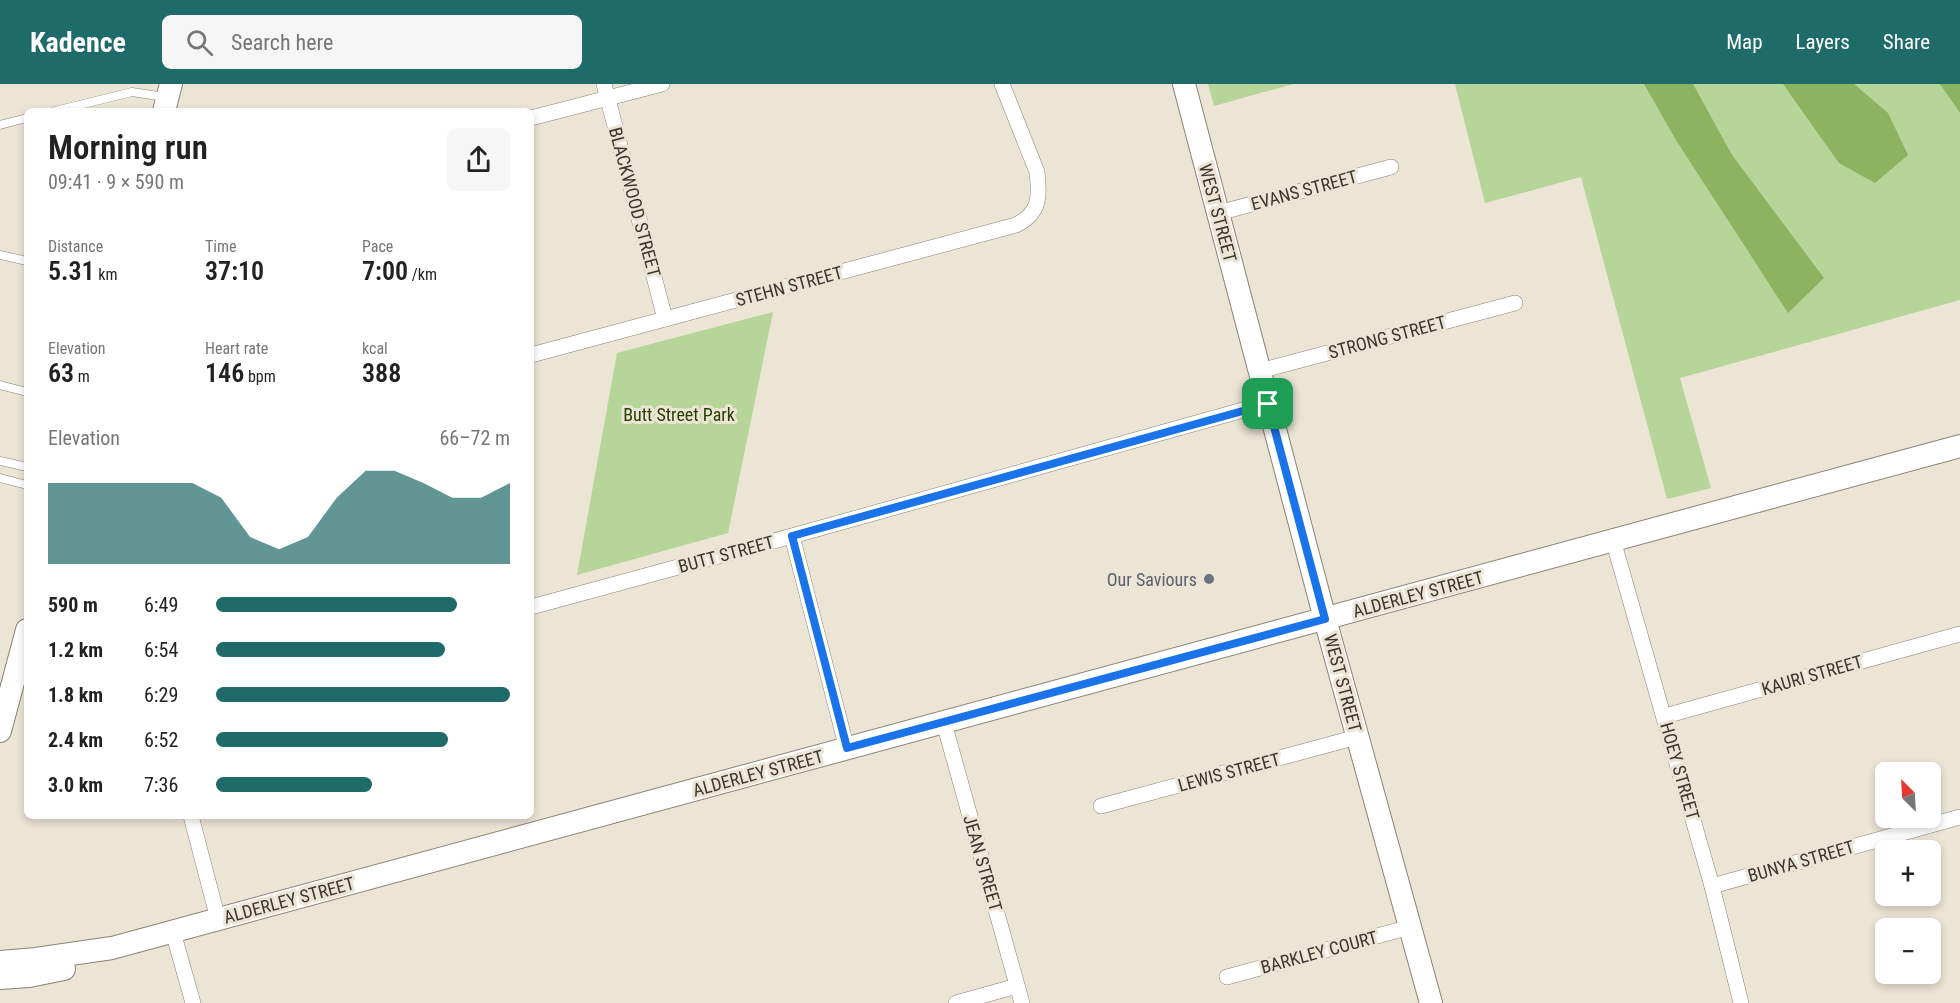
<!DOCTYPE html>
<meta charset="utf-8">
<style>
body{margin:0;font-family:"Roboto Condensed",sans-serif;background:#f6f6f6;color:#222;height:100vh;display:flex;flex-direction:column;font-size:22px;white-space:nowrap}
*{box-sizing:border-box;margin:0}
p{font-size:20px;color:#767676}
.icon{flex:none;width:33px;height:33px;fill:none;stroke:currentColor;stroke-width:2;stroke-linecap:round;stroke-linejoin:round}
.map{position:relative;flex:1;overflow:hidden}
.drawer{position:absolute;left:24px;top:24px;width:510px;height:711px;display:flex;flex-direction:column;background:#fff;border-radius:9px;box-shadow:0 3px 9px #0003}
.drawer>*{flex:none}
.needle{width:39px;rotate:336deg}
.fabs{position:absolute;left:1875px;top:678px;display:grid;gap:12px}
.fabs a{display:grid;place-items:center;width:66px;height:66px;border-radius:9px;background:#fff;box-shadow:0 3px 9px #0003;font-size:30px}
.pin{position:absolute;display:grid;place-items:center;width:51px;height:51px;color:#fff;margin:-26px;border-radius:12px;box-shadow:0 3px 9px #0006}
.round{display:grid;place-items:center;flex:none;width:63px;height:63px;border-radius:9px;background:#f6f6f6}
.headline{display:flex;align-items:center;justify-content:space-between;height:102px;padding:0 24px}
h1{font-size:33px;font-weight:600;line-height:45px}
.metrics{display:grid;grid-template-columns:repeat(3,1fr);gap:9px;height:102px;padding:6px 24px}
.metrics div{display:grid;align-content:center}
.metrics b{font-size:26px;font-weight:600}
.metrics small{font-size:16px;font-weight:400}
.metrics p{font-size:16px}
.chart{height:168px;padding:12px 24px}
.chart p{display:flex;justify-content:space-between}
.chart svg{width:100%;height:108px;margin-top:6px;fill:#1f6b69;opacity:.7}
ul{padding:0 24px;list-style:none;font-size:20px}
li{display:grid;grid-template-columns:96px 72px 1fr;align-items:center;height:45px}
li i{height:15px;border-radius:8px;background:#1f6b69}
header{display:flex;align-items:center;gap:36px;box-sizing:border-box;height:84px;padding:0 30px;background:#1f6b69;color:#fff}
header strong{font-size:28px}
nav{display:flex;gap:33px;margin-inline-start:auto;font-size:21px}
.search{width:420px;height:54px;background:#f6f6f6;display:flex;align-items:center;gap:15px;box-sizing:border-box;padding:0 21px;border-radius:9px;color:#767676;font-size:22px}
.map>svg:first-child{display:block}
.green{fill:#b6d599}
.forest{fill:#8bb360}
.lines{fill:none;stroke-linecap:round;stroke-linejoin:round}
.lane-casing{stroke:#8a8376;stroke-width:9}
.street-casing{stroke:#8a8376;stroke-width:16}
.secondary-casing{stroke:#8a8376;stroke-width:24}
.lane{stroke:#fff;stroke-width:8}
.street{stroke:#fff;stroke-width:15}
.secondary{stroke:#fff;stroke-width:22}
.route-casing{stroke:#fff;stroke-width:12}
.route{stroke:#1a73e8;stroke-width:8}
.worship-dot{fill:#6b7280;stroke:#ece4d5;stroke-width:2}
.labels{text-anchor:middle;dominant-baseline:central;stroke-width:6;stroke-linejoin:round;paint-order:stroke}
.street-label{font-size:18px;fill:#3a3731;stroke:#ece4d5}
.park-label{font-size:18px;fill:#273f01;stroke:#ece4d5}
.worship-label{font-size:18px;fill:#5b616d;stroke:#ece4d5;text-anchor:end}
</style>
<header>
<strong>Kadence</strong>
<div class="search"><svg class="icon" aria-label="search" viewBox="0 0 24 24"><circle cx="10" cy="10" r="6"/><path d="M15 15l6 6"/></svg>Search here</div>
<nav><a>Map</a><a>Layers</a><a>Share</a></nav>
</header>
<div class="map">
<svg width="1960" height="919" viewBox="0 0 1960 919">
<rect width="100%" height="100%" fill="#ece4d5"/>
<!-- green -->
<g class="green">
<polygon points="1208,0 1293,0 1214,22"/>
<polygon points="1455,0 1960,0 1960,216 1680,294 1711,404 1667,415 1581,93 1485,119"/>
<polygon points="773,228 728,449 577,491 617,269"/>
</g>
<!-- forest -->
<g class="forest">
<polygon points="1644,0 1693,0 1732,71 1824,194 1788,229 1676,56"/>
<polygon points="1783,0 1854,0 1888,29 1908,71 1875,99 1839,79"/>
<polygon points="1940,0 1960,0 1960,29"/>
</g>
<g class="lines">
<defs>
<g id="lane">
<polyline points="55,27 132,8 165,13"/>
<polyline points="0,41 27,34"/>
<polyline points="0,171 27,177"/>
<polyline points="0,301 27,308"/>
<polyline points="0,377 27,383"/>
<polyline points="0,394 27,401"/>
</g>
<g id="street">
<polyline points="604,0 665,235"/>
<polyline points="531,34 662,0"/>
<polyline points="1218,129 1391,83"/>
<path d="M531,271L1016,141C1040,129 1040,113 1037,88L1002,0"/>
<polyline points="1260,287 1515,219"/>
<polyline points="792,452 847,665"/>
<polyline points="1613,456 1712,802 1741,919"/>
<polyline points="531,523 792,452 1268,319"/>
<polyline points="1665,632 1960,550"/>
<polyline points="944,639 1022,919"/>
<polyline points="1101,722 1357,653"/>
<polyline points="191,732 218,835"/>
<polyline points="1712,802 1960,733"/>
<polyline points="173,848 193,919"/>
<polyline points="1227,893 1410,843"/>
<polyline points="956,919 1017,902"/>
</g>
<g id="secondary">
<polyline points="1184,0 1325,535 1431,919"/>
<polyline points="164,27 171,0"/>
<polyline points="0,647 27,546"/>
<polyline points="0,878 36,875 112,864 1960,362"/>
<polyline points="0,894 29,892 64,885"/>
</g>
</defs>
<!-- lane casing -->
<use href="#lane" class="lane-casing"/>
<!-- street casing -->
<use href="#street" class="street-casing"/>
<!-- secondary casing -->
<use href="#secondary" class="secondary-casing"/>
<!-- lane -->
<use href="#lane" class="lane"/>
<!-- street -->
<use href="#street" class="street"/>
<!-- secondary -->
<use href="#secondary" class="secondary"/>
</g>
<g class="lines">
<defs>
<polygon id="route" points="1268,320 1325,535 847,664 792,452"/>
</defs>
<!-- route casing -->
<use href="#route" class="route-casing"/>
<!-- route -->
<use href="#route" class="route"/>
</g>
<!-- markers -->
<circle class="worship-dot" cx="1209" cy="495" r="6"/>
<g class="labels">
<!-- street labels -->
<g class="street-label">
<text transform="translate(1304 106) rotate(-15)">EVANS STREET</text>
<text transform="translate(635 118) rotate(75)">BLACKWOOD STREET</text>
<text transform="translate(1218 129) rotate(75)">WEST STREET</text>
<text transform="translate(789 202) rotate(-15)">STEHN STREET</text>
<text transform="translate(1387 253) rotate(-15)">STRONG STREET</text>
<text transform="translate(726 470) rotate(-15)">BUTT STREET</text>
<text transform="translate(1418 510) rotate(-15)">ALDERLEY STREET</text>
<text transform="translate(1812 591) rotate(-16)">KAURI STREET</text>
<text transform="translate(1343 599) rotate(75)">WEST STREET</text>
<text transform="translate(1680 687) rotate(74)">HOEY STREET</text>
<text transform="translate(1229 688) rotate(-15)">LEWIS STREET</text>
<text transform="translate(758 689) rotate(-15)">ALDERLEY STREET</text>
<text transform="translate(1801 777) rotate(-16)">BUNYA STREET</text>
<text transform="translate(983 779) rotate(74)">JEAN STREET</text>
<text transform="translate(289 816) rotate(-15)">ALDERLEY STREET</text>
<text transform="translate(1319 868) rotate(-15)">BARKLEY COURT</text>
</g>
<!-- park labels -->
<g class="park-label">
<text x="679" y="330">Butt Street Park</text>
</g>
<!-- worship labels -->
<g class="worship-label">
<text x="1197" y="495">Our Saviours</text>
</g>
</g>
</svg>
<div class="fabs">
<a><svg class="needle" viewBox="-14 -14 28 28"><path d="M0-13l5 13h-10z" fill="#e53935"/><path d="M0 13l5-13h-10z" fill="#767676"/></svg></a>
<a>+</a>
<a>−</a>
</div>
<div class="pin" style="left:1268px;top:320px;background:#1e9e55"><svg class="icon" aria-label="arrive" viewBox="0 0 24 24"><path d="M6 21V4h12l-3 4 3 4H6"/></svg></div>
<section class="drawer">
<div class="headline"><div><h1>Morning run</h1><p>09:41 · 9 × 590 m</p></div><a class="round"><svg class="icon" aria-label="share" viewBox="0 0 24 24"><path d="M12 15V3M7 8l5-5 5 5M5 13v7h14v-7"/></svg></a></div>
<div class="metrics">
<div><p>Distance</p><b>5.31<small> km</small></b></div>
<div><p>Time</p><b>37:10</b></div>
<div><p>Pace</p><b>7:00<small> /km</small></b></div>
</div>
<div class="metrics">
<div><p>Elevation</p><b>63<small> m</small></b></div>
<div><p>Heart rate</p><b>146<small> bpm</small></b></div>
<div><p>kcal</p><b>388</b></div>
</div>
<div class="chart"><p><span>Elevation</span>66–72 m</p>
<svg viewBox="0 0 160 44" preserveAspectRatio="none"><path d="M0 44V11L10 11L20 11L30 11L40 11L50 11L60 17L70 33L80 38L90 33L100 17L110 6L120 6L130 11L140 17L150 17L160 11V44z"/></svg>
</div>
<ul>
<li><b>590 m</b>6:49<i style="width:82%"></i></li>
<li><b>1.2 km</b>6:54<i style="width:78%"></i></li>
<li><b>1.8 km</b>6:29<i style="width:100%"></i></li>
<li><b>2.4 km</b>6:52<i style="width:79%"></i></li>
<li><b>3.0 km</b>7:36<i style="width:53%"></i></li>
</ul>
</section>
</div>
